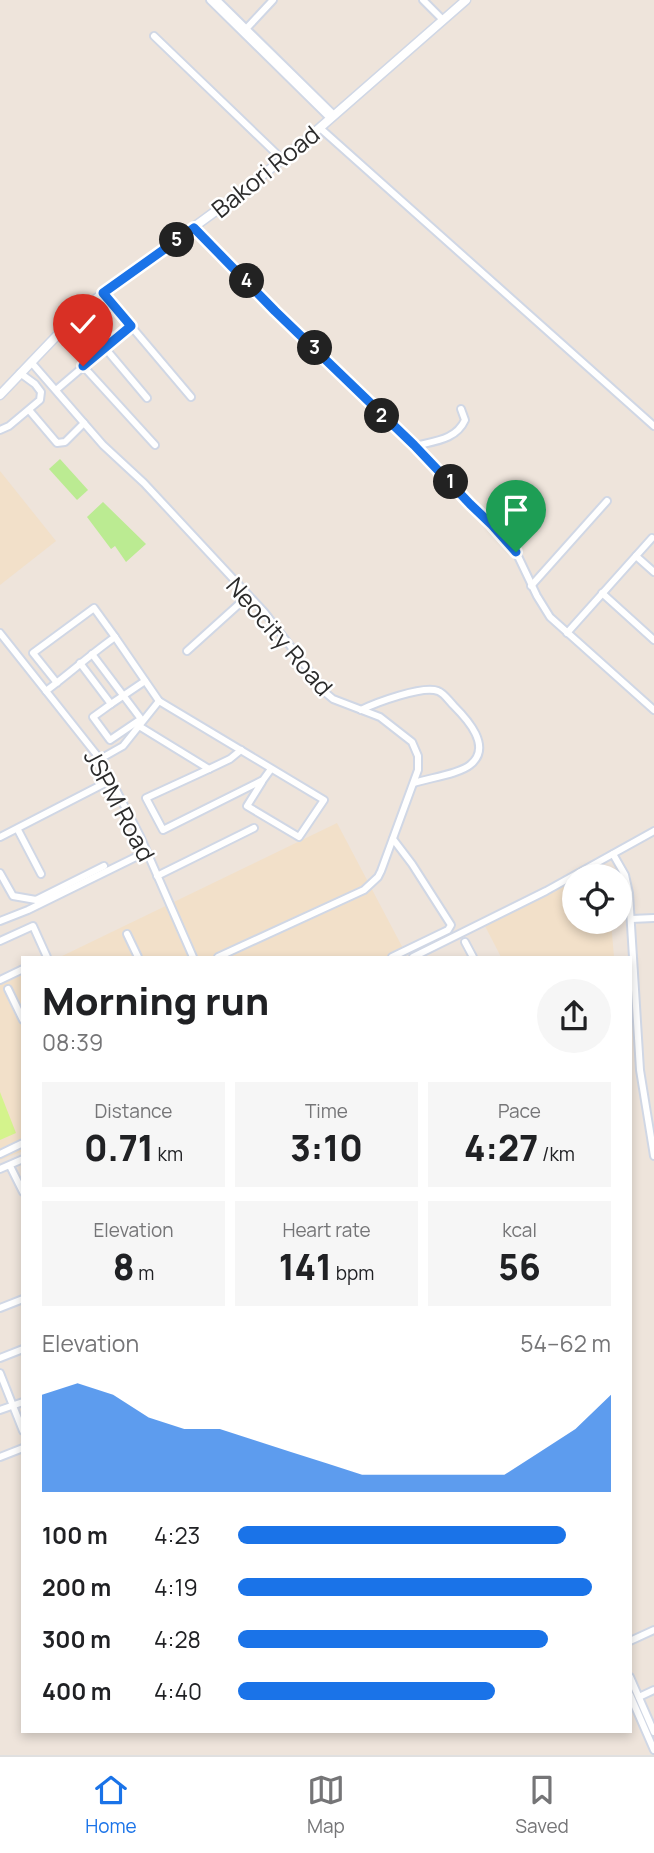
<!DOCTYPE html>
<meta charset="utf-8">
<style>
body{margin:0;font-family:Manrope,sans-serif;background:#f6f6f6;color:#202124;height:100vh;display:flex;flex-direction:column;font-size:26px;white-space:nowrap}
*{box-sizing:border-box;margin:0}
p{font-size:23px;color:#757577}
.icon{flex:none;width:38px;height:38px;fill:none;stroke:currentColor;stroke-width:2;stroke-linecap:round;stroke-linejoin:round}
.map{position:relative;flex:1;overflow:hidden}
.sheet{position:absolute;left:21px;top:956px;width:611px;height:777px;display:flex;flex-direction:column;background:#fff;border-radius:0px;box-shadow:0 4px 10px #0003}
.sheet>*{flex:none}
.fabs{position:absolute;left:562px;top:864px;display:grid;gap:14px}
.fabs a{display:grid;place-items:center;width:70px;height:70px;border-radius:50%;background:#fff;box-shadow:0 4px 10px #0003;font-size:35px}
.pin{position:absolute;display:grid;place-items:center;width:60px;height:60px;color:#fff;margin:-72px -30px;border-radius:50% 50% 50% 0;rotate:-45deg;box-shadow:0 0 7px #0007}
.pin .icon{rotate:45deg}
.km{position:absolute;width:35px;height:35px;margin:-18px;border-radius:50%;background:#222;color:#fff;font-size:19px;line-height:35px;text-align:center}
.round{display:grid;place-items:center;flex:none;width:74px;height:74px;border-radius:37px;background:#f6f6f6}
.headline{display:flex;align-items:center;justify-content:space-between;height:119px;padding:0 21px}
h1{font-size:38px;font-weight:800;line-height:52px}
.stats{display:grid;grid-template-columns:repeat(3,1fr);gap:10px;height:119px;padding:7px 21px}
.stats div{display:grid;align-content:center;border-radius:0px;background:#f6f6f6;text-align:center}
.stats b{font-size:35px;font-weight:800}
.stats small{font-size:19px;font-weight:400}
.stats p{font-size:19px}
.chart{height:196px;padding:14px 21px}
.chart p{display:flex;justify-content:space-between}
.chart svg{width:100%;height:126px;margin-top:7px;fill:#1a73e8;opacity:.7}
ul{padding:0 21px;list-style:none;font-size:23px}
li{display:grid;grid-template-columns:112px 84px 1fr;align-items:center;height:52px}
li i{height:18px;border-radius:9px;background:#1a73e8}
.tabs{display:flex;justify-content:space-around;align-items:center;height:98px;border-top:2px solid #e0e0e0;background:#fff;font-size:19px;color:#757577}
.tabs a{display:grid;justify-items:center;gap:4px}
.tabs .on{color:#1a73e8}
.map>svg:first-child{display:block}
.education{fill:#f2e0c9}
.green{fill:#bbeb92}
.pitch{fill:#d4f38c}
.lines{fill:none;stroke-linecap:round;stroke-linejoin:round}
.pedestrian-casing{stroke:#d0d7e5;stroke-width:8}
.minor-casing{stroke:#d0d7e5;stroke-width:10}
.tertiary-casing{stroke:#d0d7e5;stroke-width:11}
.pedestrian{stroke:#fff;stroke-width:4.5}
.minor{stroke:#fff;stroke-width:6}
.tertiary{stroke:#fff;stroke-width:8}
.route-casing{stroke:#fff;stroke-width:14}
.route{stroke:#1a73e8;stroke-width:9}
.labels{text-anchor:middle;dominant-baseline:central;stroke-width:5;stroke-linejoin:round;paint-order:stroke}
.street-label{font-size:24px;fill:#2b2b2b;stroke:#fff}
</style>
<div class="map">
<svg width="654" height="1755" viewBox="0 0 654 1755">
<rect width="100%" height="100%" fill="#eee4db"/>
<!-- education -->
<g class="education">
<polygon points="0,471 56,541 0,585"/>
<polygon points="337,823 406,954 399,957 60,957"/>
<polygon points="574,879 574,922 611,922 614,957 501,957 485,926"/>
<polygon points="23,975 23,1151 0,1160 0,984"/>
</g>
<!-- green -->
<g class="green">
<polygon points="60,459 88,490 77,500 49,469"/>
<polygon points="103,502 146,544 126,562 115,546 111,549 87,517"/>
</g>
<!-- pitch -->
<polygon class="pitch" points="0,1092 16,1133 0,1140"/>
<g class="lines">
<defs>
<polyline id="pedestrian" points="620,905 630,903"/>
<g id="minor">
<polyline points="210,0 330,118"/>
<polyline points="217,0 334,115"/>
<polyline points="423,0 443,20"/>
<polyline points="246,29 273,0"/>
<polyline points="154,36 282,159"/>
<polyline points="320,128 654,426"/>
<polyline points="194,228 275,311 414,445 469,504 492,525 516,552 537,596 550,617 654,710"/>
<polyline points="103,293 191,397"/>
<polyline points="105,348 147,398"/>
<polyline points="31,362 103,445 144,483 265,613 327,694 333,699 380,717 412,742 418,756 418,770 381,871 378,877 364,890 218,957"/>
<polyline points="83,366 155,445"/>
<polyline points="56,390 131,326"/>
<polyline points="29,410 57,443 65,442 84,423"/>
<polyline points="0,430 9,426 40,400 41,392 35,384 20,373"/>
<path d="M415,446C434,441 456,440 465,420L461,409"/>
<polyline points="636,556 654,572"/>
<polyline points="531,586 607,501"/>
<polyline points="602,593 654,640"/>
<polyline points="0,633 100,759 140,836 193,957"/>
<polyline points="567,633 652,538"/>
<polyline points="115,637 159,701"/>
<polyline points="187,651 248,596"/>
<polyline points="92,654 141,719 110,740 93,717 111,704"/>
<polyline points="80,663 111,704 145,681"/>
<path d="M46,691C70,673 91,654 115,637L94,608L33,653L57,683"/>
<path d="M361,710C375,703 423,685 438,691C444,693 449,701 454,706C467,719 493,747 470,765C459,774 429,778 414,783"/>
<polyline points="139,726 159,701 324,800 299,837 247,806 262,782"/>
<polyline points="100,759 123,746 139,726 209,769 146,798 163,830 263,780 271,769"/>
<polyline points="209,769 230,759 241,750"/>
<polyline points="18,830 41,874"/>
<polyline points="0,837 111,780"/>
<polyline points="613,854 625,875 629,893 640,1070 654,1156"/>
<polyline points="0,873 13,896 36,900 104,866"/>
<polyline points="157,876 254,828"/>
<polyline points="631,919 654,918"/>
<polyline points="0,921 28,910 146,852"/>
<polyline points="127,934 138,957"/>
<polyline points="0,941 33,926 47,957"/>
<polyline points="465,942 473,957"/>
<polyline points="392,957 448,930 451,925 412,864 393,839"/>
<polyline points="413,957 546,891 654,831"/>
<polyline points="0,980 23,969"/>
<polyline points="8,989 23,1020"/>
<polyline points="0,1154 23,1143"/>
<polyline points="10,1166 23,1192"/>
<polyline points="0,1169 23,1159"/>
<polyline points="0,1308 23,1299"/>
<polyline points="0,1358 23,1349"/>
<polyline points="0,1373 23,1431"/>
<polyline points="0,1410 23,1402"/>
<polyline points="0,1457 23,1448"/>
<polyline points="630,1641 654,1630"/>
<polyline points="630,1677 654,1732"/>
<polyline points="630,1695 654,1750"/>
<polyline points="639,1697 654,1690"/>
</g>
<polyline id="tertiary" points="0,395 66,326 97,298 243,191 307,139 466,0"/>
</defs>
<!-- pedestrian casing -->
<use href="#pedestrian" class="pedestrian-casing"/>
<!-- minor casing -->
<use href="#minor" class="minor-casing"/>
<!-- tertiary casing -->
<use href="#tertiary" class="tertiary-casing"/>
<!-- pedestrian -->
<use href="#pedestrian" class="pedestrian"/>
<!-- minor -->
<use href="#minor" class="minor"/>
<!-- tertiary -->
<use href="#tertiary" class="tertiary"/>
</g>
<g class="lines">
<defs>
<polyline id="route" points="83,366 131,326 103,293 194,228 275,311 414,445 470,504 492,525 516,552"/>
</defs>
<!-- route casing -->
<use href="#route" class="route-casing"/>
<!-- route -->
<use href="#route" class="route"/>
</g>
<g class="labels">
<!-- street labels -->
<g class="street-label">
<text transform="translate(265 171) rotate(-39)">Bakori Road</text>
<text transform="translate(280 636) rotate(49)">Neocity Road</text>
<text transform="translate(120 805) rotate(62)">JSPM Road</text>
</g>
</g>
</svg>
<div class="fabs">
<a><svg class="icon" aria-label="locate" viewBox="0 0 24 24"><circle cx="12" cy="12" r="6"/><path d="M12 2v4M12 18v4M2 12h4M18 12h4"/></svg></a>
</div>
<div class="pin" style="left:516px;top:552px;background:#1e9e55"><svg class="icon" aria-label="arrive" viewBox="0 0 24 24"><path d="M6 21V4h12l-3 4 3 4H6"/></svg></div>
<div class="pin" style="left:83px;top:366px;background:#d93025"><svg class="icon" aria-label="check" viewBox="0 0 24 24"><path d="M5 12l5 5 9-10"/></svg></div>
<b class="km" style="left:451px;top:482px">1</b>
<b class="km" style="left:382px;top:416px">2</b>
<b class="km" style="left:315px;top:348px">3</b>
<b class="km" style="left:247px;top:281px">4</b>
<b class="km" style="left:177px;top:240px">5</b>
<section class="sheet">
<div class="headline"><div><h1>Morning run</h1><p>08:39</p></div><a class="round"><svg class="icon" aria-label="share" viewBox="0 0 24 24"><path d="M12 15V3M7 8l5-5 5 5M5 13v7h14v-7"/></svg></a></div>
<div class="stats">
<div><p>Distance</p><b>0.71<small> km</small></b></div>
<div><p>Time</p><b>3:10</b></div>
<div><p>Pace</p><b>4:27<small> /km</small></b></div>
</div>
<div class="stats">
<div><p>Elevation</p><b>8<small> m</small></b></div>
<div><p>Heart rate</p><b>141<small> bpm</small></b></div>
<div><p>kcal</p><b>56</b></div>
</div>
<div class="chart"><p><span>Elevation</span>54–62 m</p>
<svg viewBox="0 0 160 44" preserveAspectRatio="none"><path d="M0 44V10L10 6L20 10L30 18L40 22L50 22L60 26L70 30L80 34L90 38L100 38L110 38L120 38L130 38L140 30L150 22L160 10V44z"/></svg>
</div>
<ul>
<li><b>100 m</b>4:23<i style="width:88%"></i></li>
<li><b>200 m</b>4:19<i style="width:95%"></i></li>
<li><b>300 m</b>4:28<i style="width:83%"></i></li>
<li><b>400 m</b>4:40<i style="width:69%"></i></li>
</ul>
</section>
</div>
<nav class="tabs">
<a class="on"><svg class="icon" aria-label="home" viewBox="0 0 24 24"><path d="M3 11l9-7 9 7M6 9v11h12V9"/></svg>Home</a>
<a><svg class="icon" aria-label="map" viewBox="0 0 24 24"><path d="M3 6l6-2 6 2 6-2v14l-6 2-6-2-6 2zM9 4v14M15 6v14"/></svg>Map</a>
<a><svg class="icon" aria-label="saved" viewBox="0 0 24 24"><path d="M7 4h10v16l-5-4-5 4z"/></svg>Saved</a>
</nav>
